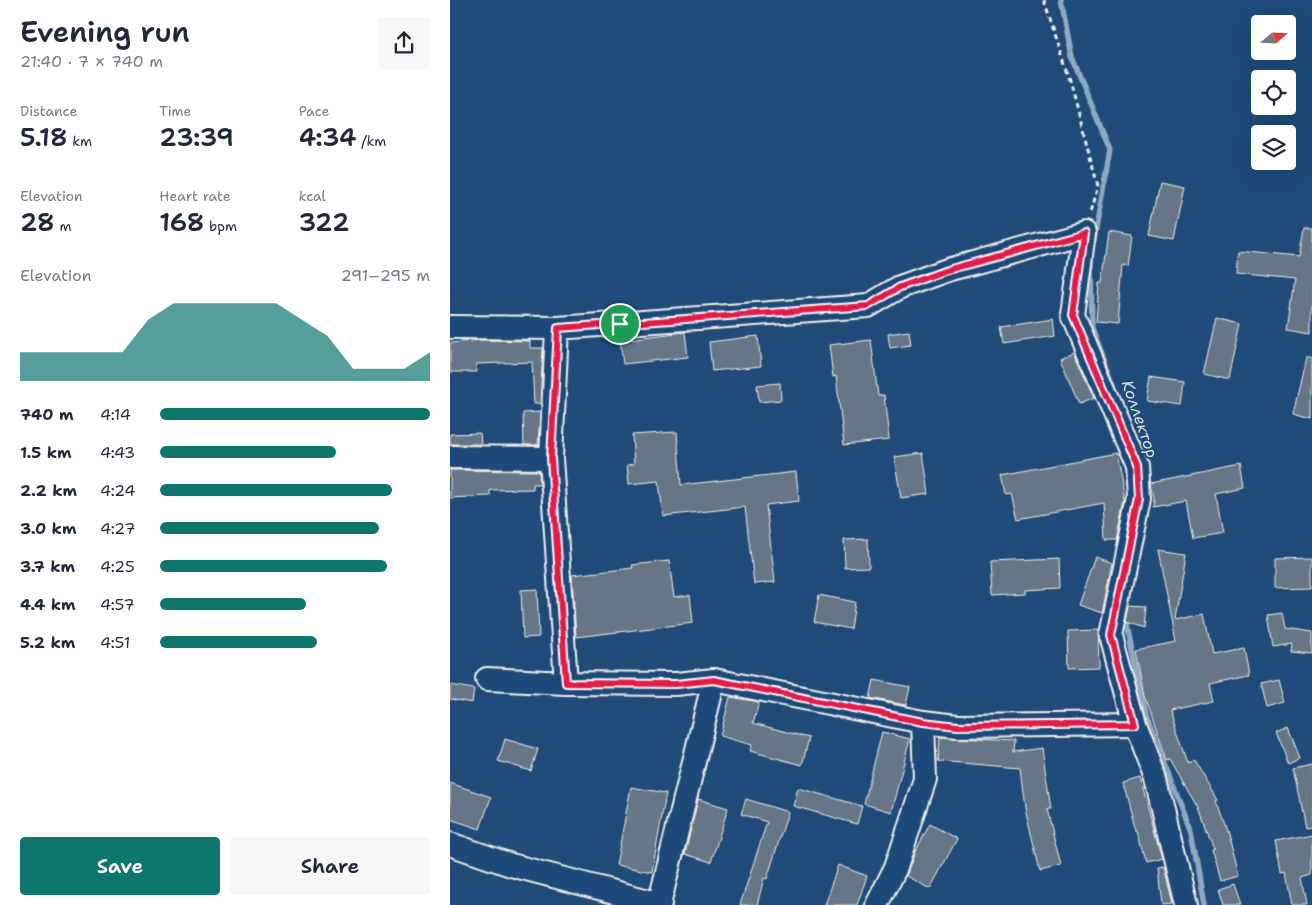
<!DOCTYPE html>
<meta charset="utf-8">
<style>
body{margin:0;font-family:"Shantell Sans",sans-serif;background:#f6f6f7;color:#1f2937;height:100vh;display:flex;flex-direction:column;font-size:19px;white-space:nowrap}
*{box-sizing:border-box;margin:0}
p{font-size:16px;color:#747a83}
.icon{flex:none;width:28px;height:28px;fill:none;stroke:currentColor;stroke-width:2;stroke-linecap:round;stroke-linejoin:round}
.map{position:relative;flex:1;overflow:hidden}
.sheet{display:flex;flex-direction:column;background:#fff;width:450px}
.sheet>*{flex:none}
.needle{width:32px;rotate:71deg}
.tools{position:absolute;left:801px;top:15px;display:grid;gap:10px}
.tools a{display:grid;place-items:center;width:45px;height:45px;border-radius:5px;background:#fff;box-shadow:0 5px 20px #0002;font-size:25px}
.pin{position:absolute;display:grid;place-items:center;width:42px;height:42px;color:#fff;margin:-21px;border:2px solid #fff;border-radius:50%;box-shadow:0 1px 5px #0007}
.round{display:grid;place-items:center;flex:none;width:52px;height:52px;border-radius:5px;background:#f6f6f7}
.overview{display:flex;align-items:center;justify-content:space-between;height:85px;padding:0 20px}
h1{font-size:28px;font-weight:600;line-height:38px}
.stats{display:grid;grid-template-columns:repeat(3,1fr);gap:8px;height:85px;padding:5px 20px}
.stats div{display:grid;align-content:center}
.stats b{font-size:25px;font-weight:600}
.stats small{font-size:14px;font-weight:400}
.stats p{font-size:14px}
.chart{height:140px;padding:10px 20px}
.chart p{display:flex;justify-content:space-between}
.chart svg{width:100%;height:90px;margin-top:5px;fill:#0f766e;opacity:.7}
.action{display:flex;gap:10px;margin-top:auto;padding:10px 20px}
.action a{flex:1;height:58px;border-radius:5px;background:#0f766e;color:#fff;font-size:20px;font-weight:600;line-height:58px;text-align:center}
.action a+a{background:#f6f6f7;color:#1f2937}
ul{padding:0 20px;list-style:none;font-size:16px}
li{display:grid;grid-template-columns:80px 60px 1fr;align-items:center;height:38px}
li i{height:12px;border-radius:6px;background:#0f766e}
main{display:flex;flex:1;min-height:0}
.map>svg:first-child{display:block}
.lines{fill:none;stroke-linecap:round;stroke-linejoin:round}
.stream{stroke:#8fa9c1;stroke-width:5.5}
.building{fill:#667686;stroke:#f4f1e8}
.minor-casing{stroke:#f4f1e8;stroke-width:26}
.path{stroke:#f4f1e8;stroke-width:3;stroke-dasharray:5 4;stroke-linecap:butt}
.minor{stroke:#1f4a7a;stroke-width:22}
.route-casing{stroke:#fff;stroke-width:10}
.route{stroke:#e11d48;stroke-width:6}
.labels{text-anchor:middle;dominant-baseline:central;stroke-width:4;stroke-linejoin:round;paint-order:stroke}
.water-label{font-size:16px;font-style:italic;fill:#dbdfde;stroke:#1f4a7a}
</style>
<main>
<section class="sheet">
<div class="overview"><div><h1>Evening run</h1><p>21:40 · 7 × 740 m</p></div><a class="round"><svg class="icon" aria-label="share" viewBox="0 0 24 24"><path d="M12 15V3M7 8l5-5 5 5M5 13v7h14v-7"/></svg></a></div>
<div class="stats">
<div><p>Distance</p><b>5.18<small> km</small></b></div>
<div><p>Time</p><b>23:39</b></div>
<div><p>Pace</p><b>4:34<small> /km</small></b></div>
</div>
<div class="stats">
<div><p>Elevation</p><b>28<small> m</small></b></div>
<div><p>Heart rate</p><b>168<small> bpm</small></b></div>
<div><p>kcal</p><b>322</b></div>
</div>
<div class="chart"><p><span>Elevation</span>291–295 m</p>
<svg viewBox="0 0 160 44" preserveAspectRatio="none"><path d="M0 44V30L10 30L20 30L30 30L40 30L50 14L60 6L70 6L80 6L90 6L100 6L110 14L120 22L130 38L140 38L150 38L160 30V44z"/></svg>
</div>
<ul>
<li><b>740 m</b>4:14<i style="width:100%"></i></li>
<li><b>1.5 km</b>4:43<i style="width:65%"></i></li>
<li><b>2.2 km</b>4:24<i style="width:86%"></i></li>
<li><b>3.0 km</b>4:27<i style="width:81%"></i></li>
<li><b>3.7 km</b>4:25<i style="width:84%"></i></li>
<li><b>4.4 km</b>4:57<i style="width:54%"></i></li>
<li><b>5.2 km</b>4:51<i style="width:58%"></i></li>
</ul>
<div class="action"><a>Save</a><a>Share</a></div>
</section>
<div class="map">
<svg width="862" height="905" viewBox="0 0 862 905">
<rect width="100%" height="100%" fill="#1f4a7a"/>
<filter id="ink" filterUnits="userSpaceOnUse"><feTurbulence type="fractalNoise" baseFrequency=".02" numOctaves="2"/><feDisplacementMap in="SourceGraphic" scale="10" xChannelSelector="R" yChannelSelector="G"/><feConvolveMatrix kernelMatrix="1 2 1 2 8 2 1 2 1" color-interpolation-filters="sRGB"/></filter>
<g filter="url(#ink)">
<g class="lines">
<!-- stream -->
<g class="stream">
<polyline points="611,0 622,57 660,150 644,240"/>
<polyline points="641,257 642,328 664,384"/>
<polyline points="675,615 696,714 741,830 754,905"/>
</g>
</g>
<!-- building -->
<g class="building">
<polygon points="710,181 735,186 724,241 699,236"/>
<polygon points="854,228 862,228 862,332 838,328 845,280 786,274 788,251 849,257"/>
<polygon points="659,232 682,236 678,266 673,265 668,324 646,322 649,283 652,283"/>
<polygon points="767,318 792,324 780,380 754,374"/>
<polygon points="603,319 605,336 554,344 551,327"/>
<polygon points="459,331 461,345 440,348 438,334"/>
<polygon points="235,332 238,357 173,364 170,340"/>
<polygon points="308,336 311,366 262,371 259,342"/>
<polygon points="31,340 80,341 80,348 93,348 90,404 84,404 82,362 26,364 27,372 0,372 0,343"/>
<polygon points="421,340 428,396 434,395 439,440 394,445 386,376 383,377 379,345"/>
<polygon points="624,352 644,398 629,404 610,358"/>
<polygon points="856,358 862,358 862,419 843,414"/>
<polygon points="701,377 735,382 732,406 697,401"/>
<polygon points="330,383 331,400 309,402 307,385"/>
<polygon points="90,412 88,445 74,445 73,413"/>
<polygon points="227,432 231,485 346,472 349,501 316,505 325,582 304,584 295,507 213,516 209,481 179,484 177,465 184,464 182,435"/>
<polygon points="30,433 31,444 0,444 0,434"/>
<polygon points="473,453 479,494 451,498 444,457"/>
<polygon points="666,453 675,502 667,540 656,540 654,503 568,519 562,494 556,495 552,475"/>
<polygon points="791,466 795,488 766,494 773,533 743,538 736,501 703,507 704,499 701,484"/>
<polygon points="0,470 89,471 90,484 83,484 83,489 40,490 40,496 0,498"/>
<polygon points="418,539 419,567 395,568 394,540"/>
<polygon points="708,549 736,553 725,620 754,614 762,654 794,648 799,675 760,683 764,701 720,710 738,763 744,760 768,800 766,801 777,833 788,876 770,881 761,850 763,849 749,809 720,759 717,760 695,696 686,649 726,641"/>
<polygon points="645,557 662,563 652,613 628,605"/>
<polygon points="862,557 862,587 825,588 825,558"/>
<polygon points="609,559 610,588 575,590 575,593 542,595 540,562"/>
<polygon points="219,561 224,597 240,595 243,623 126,637 122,575 183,568 182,565"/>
<polygon points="87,589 89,637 73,638 71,590"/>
<polygon points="369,595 405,602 401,629 364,622"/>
<polygon points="680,606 696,607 694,628 677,622"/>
<polygon points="832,613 835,629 862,633 862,653 841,651 842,644 823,647 818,615"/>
<polygon points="648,630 649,667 619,668 618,631"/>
<polygon points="424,680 460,687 456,705 420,698"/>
<polygon points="829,680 835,703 817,708 811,684"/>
<polygon points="0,685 24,689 22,703 0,699"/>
<polygon points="280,697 309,702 303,723 359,738 352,765 300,751 302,745 270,736"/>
<polygon points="838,728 850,758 838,763 826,733"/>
<polygon points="432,732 460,739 441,812 414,804"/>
<polygon points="490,737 564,741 563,752 592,748 601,809 597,809 611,866 590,871 575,808 570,768 488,761"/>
<polygon points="55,739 88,749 81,771 48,761"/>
<polygon points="862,764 862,826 855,827 843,768"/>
<polygon points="690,778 712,859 696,863 688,831 686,831 673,783"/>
<polygon points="0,783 41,797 30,829 0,819"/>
<polygon points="181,787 216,793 202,872 166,865"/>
<polygon points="348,788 412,806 407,824 343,806"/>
<polygon points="248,799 278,808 261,862 235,854"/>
<polygon points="296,799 338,812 317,879 314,878 307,905 290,905 317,822 291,814"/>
<polygon points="480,824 507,839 480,889 456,876 465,852"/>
<polygon points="862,834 862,875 852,878 857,905 842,905 836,873 832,874 826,841"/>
<polygon points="388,865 417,876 407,905 374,905"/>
<polygon points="713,867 722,904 711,905 707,868"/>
<polygon points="783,884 790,905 773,905 768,889"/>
</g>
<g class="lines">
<defs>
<g id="minor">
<polyline points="0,327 107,328 418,306 450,287 497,270 634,233 623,315 687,467 689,499 661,635 685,724 706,779 736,905"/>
<polyline points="107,328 101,458 116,683"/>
<polyline points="0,457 101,458"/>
<polyline points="37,679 116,683 226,684 264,680 473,722 508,726 685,724"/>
<polyline points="0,844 61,865 210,904"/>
<polyline points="209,905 264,680"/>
<polyline points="427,905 446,867 475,779 473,722"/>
</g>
</defs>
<!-- minor casing -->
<use href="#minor" class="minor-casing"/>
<!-- path -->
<polyline class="path" points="594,0 620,80 648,186 639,216"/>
<!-- minor -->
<use href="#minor" class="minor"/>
</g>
</g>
<g class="lines" filter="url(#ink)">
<defs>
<polygon id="route" points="634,233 623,315 687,467 689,499 661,635 685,724 508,726 473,722 264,680 226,684 116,683 101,458 108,328 418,306 450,287 497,270"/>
</defs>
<!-- route casing -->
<use href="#route" class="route-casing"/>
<!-- route -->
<use href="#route" class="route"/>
</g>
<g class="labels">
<!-- water labels -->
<g class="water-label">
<text transform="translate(690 419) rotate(71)">Коллектор</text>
</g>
</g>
</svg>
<div class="tools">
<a><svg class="needle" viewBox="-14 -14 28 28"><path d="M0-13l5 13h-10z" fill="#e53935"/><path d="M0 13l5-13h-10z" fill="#747a83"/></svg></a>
<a><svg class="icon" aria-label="locate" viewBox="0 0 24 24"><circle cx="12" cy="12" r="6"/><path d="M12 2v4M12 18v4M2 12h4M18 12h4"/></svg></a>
<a><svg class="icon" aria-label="layers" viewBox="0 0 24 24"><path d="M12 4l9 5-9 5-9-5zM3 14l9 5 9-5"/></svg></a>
</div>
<div class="pin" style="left:170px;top:324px;background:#1e9e55"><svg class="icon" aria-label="arrive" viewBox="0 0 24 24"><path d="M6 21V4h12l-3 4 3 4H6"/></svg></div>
</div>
</main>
